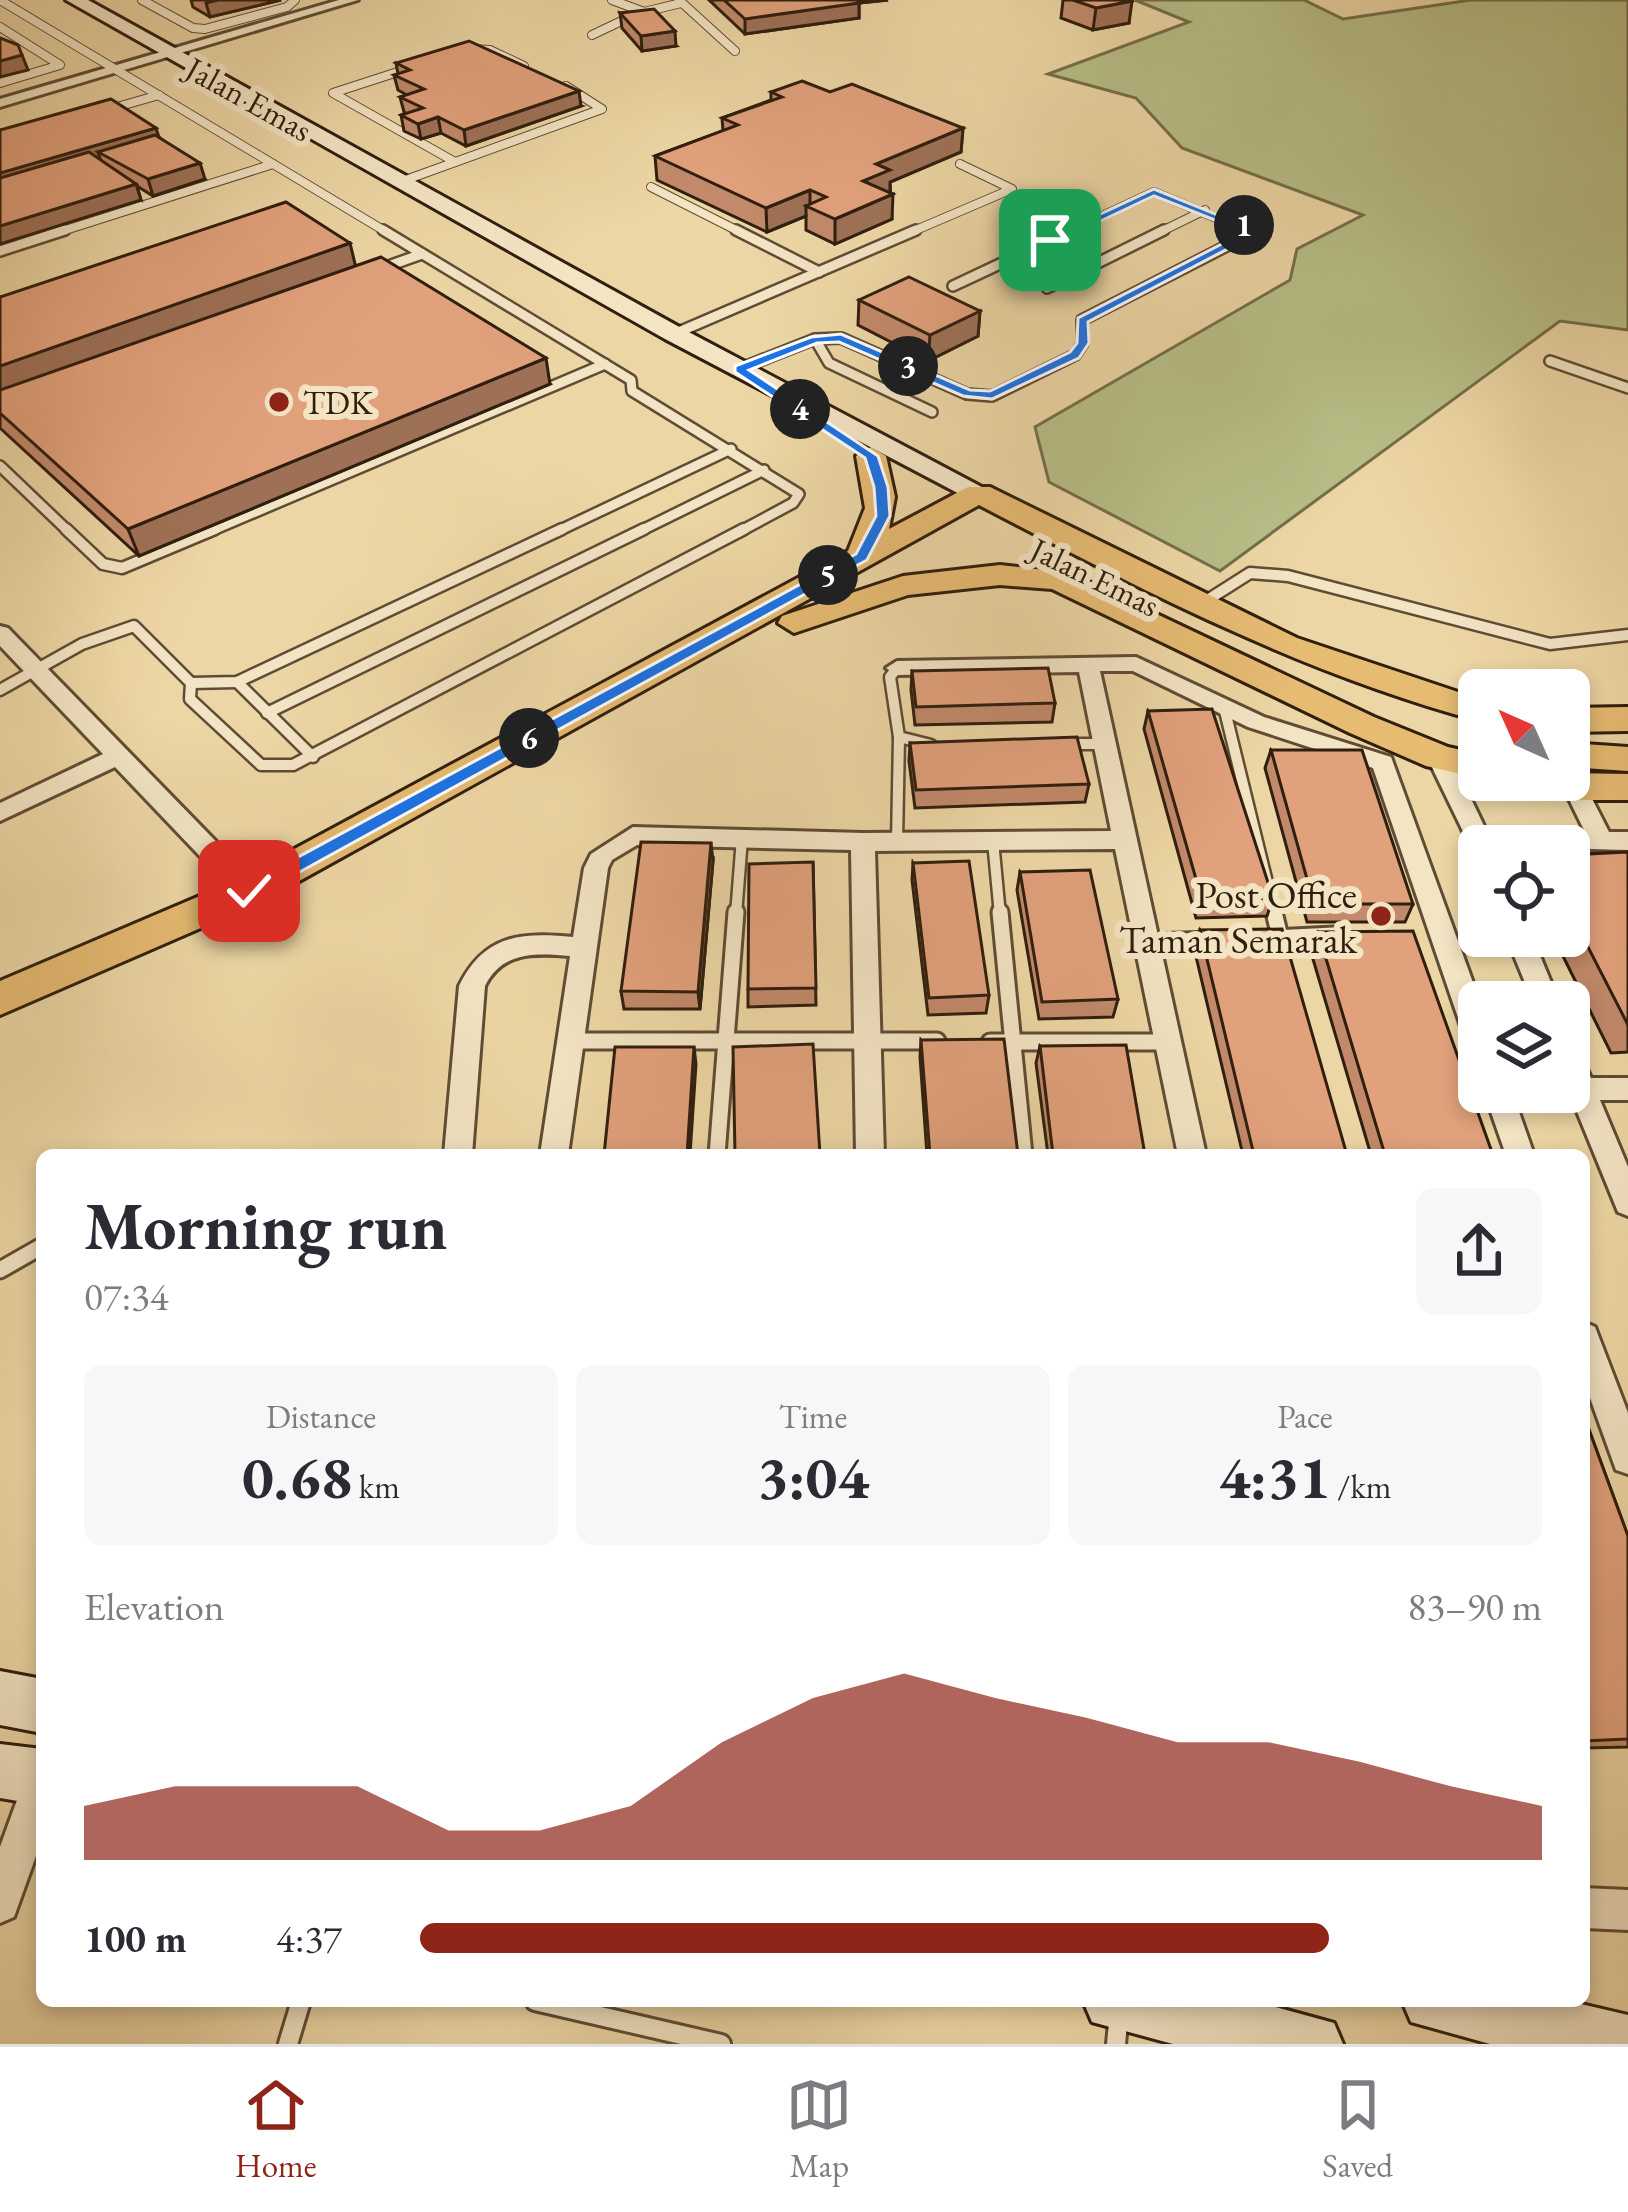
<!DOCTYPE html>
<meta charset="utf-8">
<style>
body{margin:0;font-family:"EB Garamond",serif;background:#f7f7f7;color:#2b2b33;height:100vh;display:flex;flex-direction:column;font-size:45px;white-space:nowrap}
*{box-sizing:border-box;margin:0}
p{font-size:39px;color:#7c7c81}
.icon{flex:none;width:66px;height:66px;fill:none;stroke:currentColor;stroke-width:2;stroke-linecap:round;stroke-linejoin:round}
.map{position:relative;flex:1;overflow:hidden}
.sheet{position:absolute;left:36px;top:1149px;width:1554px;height:858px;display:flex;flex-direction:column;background:#fff;border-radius:18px;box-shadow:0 6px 18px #0003}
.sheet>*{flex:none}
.needle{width:78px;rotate:315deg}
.tools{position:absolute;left:1458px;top:669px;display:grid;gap:24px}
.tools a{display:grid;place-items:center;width:132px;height:132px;border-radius:18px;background:#fff;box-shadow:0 6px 18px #0003;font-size:60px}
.pin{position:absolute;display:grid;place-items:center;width:102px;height:102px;color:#fff;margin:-51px;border-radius:24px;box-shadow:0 6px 18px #0006}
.km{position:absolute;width:60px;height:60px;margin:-30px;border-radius:50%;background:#222;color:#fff;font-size:33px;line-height:60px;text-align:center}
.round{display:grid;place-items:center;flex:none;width:126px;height:126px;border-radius:18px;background:#f7f7f7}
.head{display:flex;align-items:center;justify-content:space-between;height:204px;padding:0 48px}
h1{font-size:66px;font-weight:700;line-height:90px}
.figures{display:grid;grid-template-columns:repeat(3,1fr);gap:18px;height:204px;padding:12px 48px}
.figures div{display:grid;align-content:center;border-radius:18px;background:#f7f7f7;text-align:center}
.figures b{font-size:60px;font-weight:700}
.figures small{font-size:33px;font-weight:400}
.figures p{font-size:33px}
.chart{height:336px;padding:24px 48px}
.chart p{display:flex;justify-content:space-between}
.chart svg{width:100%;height:216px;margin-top:12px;fill:#8f2418;opacity:.7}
ul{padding:0 48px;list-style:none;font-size:39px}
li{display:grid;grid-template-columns:192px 144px 1fr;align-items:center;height:90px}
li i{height:30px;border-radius:15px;background:#8f2418}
.dock{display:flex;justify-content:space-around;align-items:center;height:168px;border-top:3px solid #e1e1e2;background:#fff;font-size:33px;color:#7c7c81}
.dock a{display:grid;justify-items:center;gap:6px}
.dock .current{color:#8f2418}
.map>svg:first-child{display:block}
.green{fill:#b8be87;stroke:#746e4a;stroke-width:3}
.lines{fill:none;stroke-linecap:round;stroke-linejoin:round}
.lane-far4-casing{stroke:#5f4c34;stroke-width:10}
.lane-far3-casing{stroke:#5f4c34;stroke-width:14}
.lane-far2-casing{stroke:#5f4c34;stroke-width:15}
.lane-far1-casing{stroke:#5f4c34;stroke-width:21}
.lane-casing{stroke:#5f4c34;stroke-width:24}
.street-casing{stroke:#5f4c34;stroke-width:6}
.secondary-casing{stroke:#301e0e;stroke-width:6}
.primary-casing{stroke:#301e0e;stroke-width:6}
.lane-far4{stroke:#f3e4c4;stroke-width:8}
.lane-far3{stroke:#f3e4c4;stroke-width:9}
.lane-far2{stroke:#f3e4c4;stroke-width:10}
.lane-far1{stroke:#f3e4c4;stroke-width:15}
.lane{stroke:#f3e4c4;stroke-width:18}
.street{fill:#f3e4c4;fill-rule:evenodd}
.secondary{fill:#f3e4c4;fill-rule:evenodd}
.primary{fill:#e6bb72;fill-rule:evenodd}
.wall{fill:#c28a6b;stroke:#301e0e;stroke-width:3}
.shaded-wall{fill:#9e7157;stroke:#301e0e;stroke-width:3}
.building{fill:#e1a17c;stroke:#301e0e;stroke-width:3}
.route{fill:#1a73e8;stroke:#fff;stroke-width:3}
.poi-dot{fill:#8f2418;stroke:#f3e4c4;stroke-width:4.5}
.labels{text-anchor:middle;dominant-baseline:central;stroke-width:12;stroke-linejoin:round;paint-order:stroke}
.far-street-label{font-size:33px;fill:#301e0e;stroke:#f3e4c4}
.far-poi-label{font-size:33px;fill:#301e0e;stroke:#f3e4c4;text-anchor:start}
.poi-label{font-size:39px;fill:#301e0e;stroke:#f3e4c4;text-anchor:end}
</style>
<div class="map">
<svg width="1628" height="2044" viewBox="0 0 1628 2044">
<rect width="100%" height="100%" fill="#edd6a5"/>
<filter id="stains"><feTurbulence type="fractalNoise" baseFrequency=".00167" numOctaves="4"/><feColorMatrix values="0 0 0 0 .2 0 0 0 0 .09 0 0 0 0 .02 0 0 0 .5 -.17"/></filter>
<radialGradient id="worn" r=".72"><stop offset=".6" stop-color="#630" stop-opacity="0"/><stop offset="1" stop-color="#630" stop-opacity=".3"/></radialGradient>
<!-- green -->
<polygon class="green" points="1135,0 1304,0 1343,19 1471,0 1628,0 1628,330 1560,321 1220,571 1049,482 1035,427 1290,280 1297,249 1363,215 1182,148 1136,98 1048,74 1189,22"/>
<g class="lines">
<defs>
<g id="lane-far4">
<polyline points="0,0 388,233"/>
<polyline points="142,0 193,28 205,29 287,7 295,0"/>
<polyline points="612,0 644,12 681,3"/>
<polyline points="679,0 735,51"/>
<polyline points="0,27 60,65 0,83"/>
<polyline points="592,35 634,15"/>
<polyline points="472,49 490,50 524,66"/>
<polyline points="410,68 333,93 455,162"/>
<polyline points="103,111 159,95"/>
<polyline points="400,182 602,109 566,86"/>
<polyline points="651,187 742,233"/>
<polyline points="56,233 273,164"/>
<polyline points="909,233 1012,189 960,164"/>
<polyline points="1066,233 1154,192 1252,233"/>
<polyline points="1158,233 1205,210"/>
</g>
<g id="lane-far3">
<polyline points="383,230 631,380 632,391 799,494 793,503 739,532"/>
<polyline points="736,230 819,272"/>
<polyline points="0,251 65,230"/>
<polyline points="377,270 422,254"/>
<polyline points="953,286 1072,230"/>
<polyline points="1047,288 1164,230"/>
<polyline points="674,334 916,230"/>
<polyline points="815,339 829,363 932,412"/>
<polyline points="1550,361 1628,388"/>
<polyline points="739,369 815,339 841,338 967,394 992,396 1075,355 1083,343 1082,320 1254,232 1250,230"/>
<polyline points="0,466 69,532"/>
<polyline points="208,532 605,364"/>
<polyline points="556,532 731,449"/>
<polyline points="638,532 764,470"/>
</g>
<g id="lane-far2">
<polyline points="66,529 103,564 122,568 215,529"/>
<polyline points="1198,606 1250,573 1288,576 1550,644 1628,635"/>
<polyline points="897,668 890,677 899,737 931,745"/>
<polyline points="237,682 313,757"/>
<polyline points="191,683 237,682 562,529"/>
<polyline points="0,690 82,644 134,626 191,683 190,699 261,765 293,765 744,529"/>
<polyline points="1224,707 1275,915"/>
<polyline points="267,713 644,529"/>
<polyline points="1062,744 1105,744"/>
<polyline points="993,841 1000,915"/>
<polyline points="897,842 899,737"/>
<polyline points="736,915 742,838"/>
</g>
<g id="lane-far1">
<polyline points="1000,912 1024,1155"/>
<polyline points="1274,912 1281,941"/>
<polyline points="1273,938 1334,935"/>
<polyline points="1147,942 1215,940"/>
<polyline points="571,1041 937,1041"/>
<polyline points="990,1042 1168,1042"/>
<polyline points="717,1155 736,912"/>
<polyline points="0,1270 42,1246"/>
</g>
<g id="lane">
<polyline points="535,2001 721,2044"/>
<polyline points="288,2044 301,2001"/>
<polyline points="1116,2044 1119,2013"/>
</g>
<g id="street">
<polygon points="339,0 358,0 0,107 0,99"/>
<polygon points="0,626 8,628 275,902 279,909 275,916 257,916 115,767 0,821 0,803 103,754 0,646"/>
<path d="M1136,657L1264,717L1391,757L1480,1002L1479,1049L1469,1046L1465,1038L1373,768L1248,727L1133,671H1100L1206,1155H1178L1115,849L875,851L884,1155H856L851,850L637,845L612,860L608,868L568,1155H540L570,956C536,953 502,951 485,986L472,1155H444L459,986C484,935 520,932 573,937L584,868L591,854L633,827L863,833L1111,831L1079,672L897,675L886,668L897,661Z"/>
<polygon points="1439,749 1451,757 1486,830 1585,832 1563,787 1575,779 1583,781 1609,832 1628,832 1628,850 1479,846 1479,854 1473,852 1427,757"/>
<polygon points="1506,936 1532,936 1559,1002 1533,1002"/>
<polygon points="1569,1048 1579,1051 1591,1078 1628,1078 1628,1100 1600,1100 1628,1167 1628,1216 1618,1212 1569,1092"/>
<polygon points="1484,1092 1512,1092 1534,1155 1506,1155"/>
<polygon points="1584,1322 1595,1327 1628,1413 1628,1474 1616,1470 1584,1381"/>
<polygon points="42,1765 42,1839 14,1917 0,1923 0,1847 28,1770"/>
<polygon points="1584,1888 1628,1890 1628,1930 1584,1928"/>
</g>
<g id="secondary">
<polygon points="66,0 88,0 683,329 993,493 989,499 969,499 665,339"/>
<polygon points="0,1671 42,1679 42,1733 0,1725"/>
<polygon points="0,1744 42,1749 42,1805 0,1798"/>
<polygon points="1083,2001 1254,2001 1334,2023 1343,2044 1173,2044 1092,2022"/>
<polygon points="1402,2001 1568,2001 1628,2015 1628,2044 1490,2044 1411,2022"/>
</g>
<g id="primary">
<path d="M871,447L886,456L895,497L889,529L968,487H990L1297,638L1479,699V721C1301,673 1142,590 979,505L263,901L0,1015V981L235,881L848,551L865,508L856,456Z"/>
<polygon points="1000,565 1070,573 1374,717 1448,747 1479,754 1479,778 1426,766 1350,733 1052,589 1000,585 908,595 794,633 778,623 782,616 903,576"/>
<polygon points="1628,707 1628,731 1569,732 1569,708"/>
<polygon points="1569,743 1628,747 1628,771 1569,767"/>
<polygon points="1569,773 1628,774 1628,800 1575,800 1531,789 1526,780 1569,780"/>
</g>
</defs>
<!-- lane-far4 casing -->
<use href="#lane-far4" class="lane-far4-casing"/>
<!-- lane-far3 casing -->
<use href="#lane-far3" class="lane-far3-casing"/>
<!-- lane-far2 casing -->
<use href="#lane-far2" class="lane-far2-casing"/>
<!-- lane-far1 casing -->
<use href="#lane-far1" class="lane-far1-casing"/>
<!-- lane casing -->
<use href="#lane" class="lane-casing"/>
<!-- street casing -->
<use href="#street" class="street-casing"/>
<!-- secondary casing -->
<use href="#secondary" class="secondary-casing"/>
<!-- primary casing -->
<use href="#primary" class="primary-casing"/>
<!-- lane-far4 -->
<use href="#lane-far4" class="lane-far4"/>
<!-- lane-far3 -->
<use href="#lane-far3" class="lane-far3"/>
<!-- lane-far2 -->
<use href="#lane-far2" class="lane-far2"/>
<!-- lane-far1 -->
<use href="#lane-far1" class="lane-far1"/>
<!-- lane -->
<use href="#lane" class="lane"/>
<!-- street -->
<use href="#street" class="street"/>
<!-- secondary -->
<use href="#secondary" class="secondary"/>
<!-- primary -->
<use href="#primary" class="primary"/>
</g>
<!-- wall -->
<g class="wall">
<polygon points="191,0 281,0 210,17 193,7"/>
<polygon points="709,0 888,0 859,3 859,18 745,34"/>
<polygon points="1063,0 1131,0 1129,23 1093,30 1061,18"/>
<polygon points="620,13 676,46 642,51 622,28"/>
<polygon points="396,63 581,106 466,146 441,133 421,139 404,131 401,115 406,113 404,112 400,97 407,95 398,90 394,75 398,74"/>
<polygon points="771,92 830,92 963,128 961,152 890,182 892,219 835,244 806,230 806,216 767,232 657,180 655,156 723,131 722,118 771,100"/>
<polygon points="0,130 159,137 205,179 153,196 137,186 141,200"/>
<polygon points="356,266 550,384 139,556 0,428 0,297"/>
<polygon points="859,300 980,311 978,336 928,361 858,325"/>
<polygon points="912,671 1055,703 1052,722 915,725 911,690"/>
<polygon points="1148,711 1273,898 1267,916 1196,918 1144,729"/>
<polygon points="910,743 1089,784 1085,802 915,808 909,761"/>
<polygon points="1271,750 1413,904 1405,922 1307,922 1265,768"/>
<polygon points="1628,852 1628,1052 1611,1053 1553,936 1569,936 1569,855"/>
<polygon points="713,861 700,1009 624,1009 621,991"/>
<polygon points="813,862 816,1005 748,1007 748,989"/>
<polygon points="913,863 989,995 986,1013 928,1015 912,880"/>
<polygon points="1020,872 1118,999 1113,1017 1039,1019 1017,890"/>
<polygon points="1200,930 1347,1155 1243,1155 1194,948"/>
<polygon points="1318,932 1493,1155 1371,1155 1310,949"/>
<polygon points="921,1040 1018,1155 927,1155 920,1057"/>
<polygon points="1040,1046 1145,1155 1048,1155 1036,1063"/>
<polygon points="1584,1416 1628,1536 1628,1747 1584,1748"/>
</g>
<!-- shaded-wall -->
<g class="shaded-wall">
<polygon points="218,0 281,0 210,17 206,3"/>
<polygon points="849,0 888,0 859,3 859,18 745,34 745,19"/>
<polygon points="1132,1 1129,23 1093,30 1096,8"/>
<polygon points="675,31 676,46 642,51 641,36"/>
<polygon points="22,55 28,70 0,77 0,61"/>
<polygon points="579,91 581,106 466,146 464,130"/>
<polygon points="438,117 441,133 421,139 418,124"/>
<polygon points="156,128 161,144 98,152 101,161 0,192 0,173"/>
<polygon points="963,128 961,152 890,182 890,194 863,181 876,164"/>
<polygon points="200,163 205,179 153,196 148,179"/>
<polygon points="136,184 141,200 0,244 0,226"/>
<polygon points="810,190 810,207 806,206 806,216 767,232 766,208"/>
<polygon points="893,194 892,219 835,244 835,219"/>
<polygon points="350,243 356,268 0,396 0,366"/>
<polygon points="980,311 978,336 928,361 930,335"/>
<polygon points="546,358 550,384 139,556 128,529"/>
<polygon points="711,843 713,861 700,1009 698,992"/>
<polygon points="694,1047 696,1064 690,1155 687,1155"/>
</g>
<!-- building -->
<g class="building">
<polygon points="724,0 857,0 859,3 745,19"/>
<polygon points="1073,0 1131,0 1132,1 1096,8"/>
<polygon points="654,9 675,31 641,36 620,13"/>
<polygon points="0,38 18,45 22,55 0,61"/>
<polygon points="469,41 579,91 464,130 438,117 418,124 401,115 423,108 400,97 424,89 394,75 410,70 396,63"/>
<polygon points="802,81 830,92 852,84 963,128 876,164 890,170 863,181 893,194 835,219 806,206 826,197 810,190 766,208 655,156 738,125 722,118 782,97 771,92"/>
<polygon points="111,99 156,128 0,173 0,130"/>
<polygon points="155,135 200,163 148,179 98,152"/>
<polygon points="89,152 136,184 0,226 0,178"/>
<polygon points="286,202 350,243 0,366 0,297"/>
<polygon points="381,257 546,358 128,529 0,413 0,390"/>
<polygon points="909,277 980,311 930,335 859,300"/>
<polygon points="1048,668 1055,703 916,707 912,671"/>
<polygon points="1212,709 1273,898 1202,900 1148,711"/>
<polygon points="1077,737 1089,784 916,790 910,743"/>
<polygon points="1271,750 1362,750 1413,904 1314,904"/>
<polygon points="641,842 711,843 698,992 621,991"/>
<polygon points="1628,852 1628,1025 1569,910 1569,855"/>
<polygon points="969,861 989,995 929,998 913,863"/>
<polygon points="813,862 816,988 748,989 749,864"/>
<polygon points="1090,870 1118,999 1042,1002 1020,872"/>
<polygon points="1282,929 1347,1155 1254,1155 1200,930"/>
<polygon points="1413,931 1493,1155 1385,1155 1318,932"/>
<polygon points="1004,1039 1018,1155 930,1155 921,1040"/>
<polygon points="813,1044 820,1155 735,1155 733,1047"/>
<polygon points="1126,1045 1145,1155 1053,1155 1040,1046"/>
<polygon points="615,1047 694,1047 687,1155 604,1155"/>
<polygon points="1584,1416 1628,1536 1628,1739 1584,1741"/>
</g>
<!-- route -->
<polygon class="route" points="1154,189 1260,232 1088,322 1089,343 1079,358 992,399 963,396 839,342 817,343 749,370 878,456 888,487 890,516 867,560 256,896 243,896 243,887 856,554 876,516 874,487 865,458 735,372 735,366 811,337 841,334 970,390 990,391 1070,352 1077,343 1078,318 1245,232 1154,196 1054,243 1045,240"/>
<!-- markers -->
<g class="poi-dot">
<circle cx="279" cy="402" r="12"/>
<circle cx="1381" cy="916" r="12"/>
</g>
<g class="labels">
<!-- far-street labels -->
<g class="far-street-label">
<text transform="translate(249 99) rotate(29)">Jalan Emas</text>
<text transform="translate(1095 577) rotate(26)">Jalan Emas</text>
</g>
<!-- far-poi labels -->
<g class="far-poi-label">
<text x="303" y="402">TDK</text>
</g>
<!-- poi labels -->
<g class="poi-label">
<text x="1357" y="894">Post Office<tspan x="1357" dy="45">Taman Semarak</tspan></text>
</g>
</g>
<rect width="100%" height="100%" filter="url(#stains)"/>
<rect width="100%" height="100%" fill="url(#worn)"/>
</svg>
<div class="tools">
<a><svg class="needle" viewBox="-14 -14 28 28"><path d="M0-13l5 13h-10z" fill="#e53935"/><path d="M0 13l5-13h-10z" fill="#7c7c81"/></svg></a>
<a><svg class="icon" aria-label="locate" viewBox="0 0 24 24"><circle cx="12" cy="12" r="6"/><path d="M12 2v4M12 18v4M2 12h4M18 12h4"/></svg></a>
<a><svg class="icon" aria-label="layers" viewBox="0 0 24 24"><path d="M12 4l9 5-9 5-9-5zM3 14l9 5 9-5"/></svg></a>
</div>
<div class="pin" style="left:1050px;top:240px;background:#1e9e55"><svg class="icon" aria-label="arrive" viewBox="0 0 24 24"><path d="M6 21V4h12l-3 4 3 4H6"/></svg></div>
<div class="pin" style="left:249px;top:891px;background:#d93025"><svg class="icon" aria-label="check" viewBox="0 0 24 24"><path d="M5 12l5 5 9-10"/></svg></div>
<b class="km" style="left:1244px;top:225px">1</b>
<b class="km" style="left:908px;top:366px">3</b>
<b class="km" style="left:800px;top:409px">4</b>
<b class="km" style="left:828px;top:575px">5</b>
<b class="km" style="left:529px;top:738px">6</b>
<section class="sheet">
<div class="head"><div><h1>Morning run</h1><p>07:34</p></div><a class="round"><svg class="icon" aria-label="share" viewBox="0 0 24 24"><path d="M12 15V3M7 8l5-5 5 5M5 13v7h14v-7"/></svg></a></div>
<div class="figures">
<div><p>Distance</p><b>0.68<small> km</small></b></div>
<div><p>Time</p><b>3:04</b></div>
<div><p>Pace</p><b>4:31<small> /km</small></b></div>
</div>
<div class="chart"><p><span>Elevation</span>83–90 m</p>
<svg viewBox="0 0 160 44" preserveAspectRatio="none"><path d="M0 44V33L10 29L20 29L30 29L40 38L50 38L60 33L70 20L80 11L90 6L100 11L110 15L120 20L130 20L140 24L150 29L160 33V44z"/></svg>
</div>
<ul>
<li><b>100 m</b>4:37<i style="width:81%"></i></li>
</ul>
</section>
</div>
<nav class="dock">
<a class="current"><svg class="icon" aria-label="home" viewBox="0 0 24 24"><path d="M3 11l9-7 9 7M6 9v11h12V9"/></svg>Home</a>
<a><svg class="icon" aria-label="map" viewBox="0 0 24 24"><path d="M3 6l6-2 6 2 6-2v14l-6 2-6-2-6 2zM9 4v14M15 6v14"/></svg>Map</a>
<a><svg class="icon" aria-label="saved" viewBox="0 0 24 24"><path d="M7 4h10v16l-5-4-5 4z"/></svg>Saved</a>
</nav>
